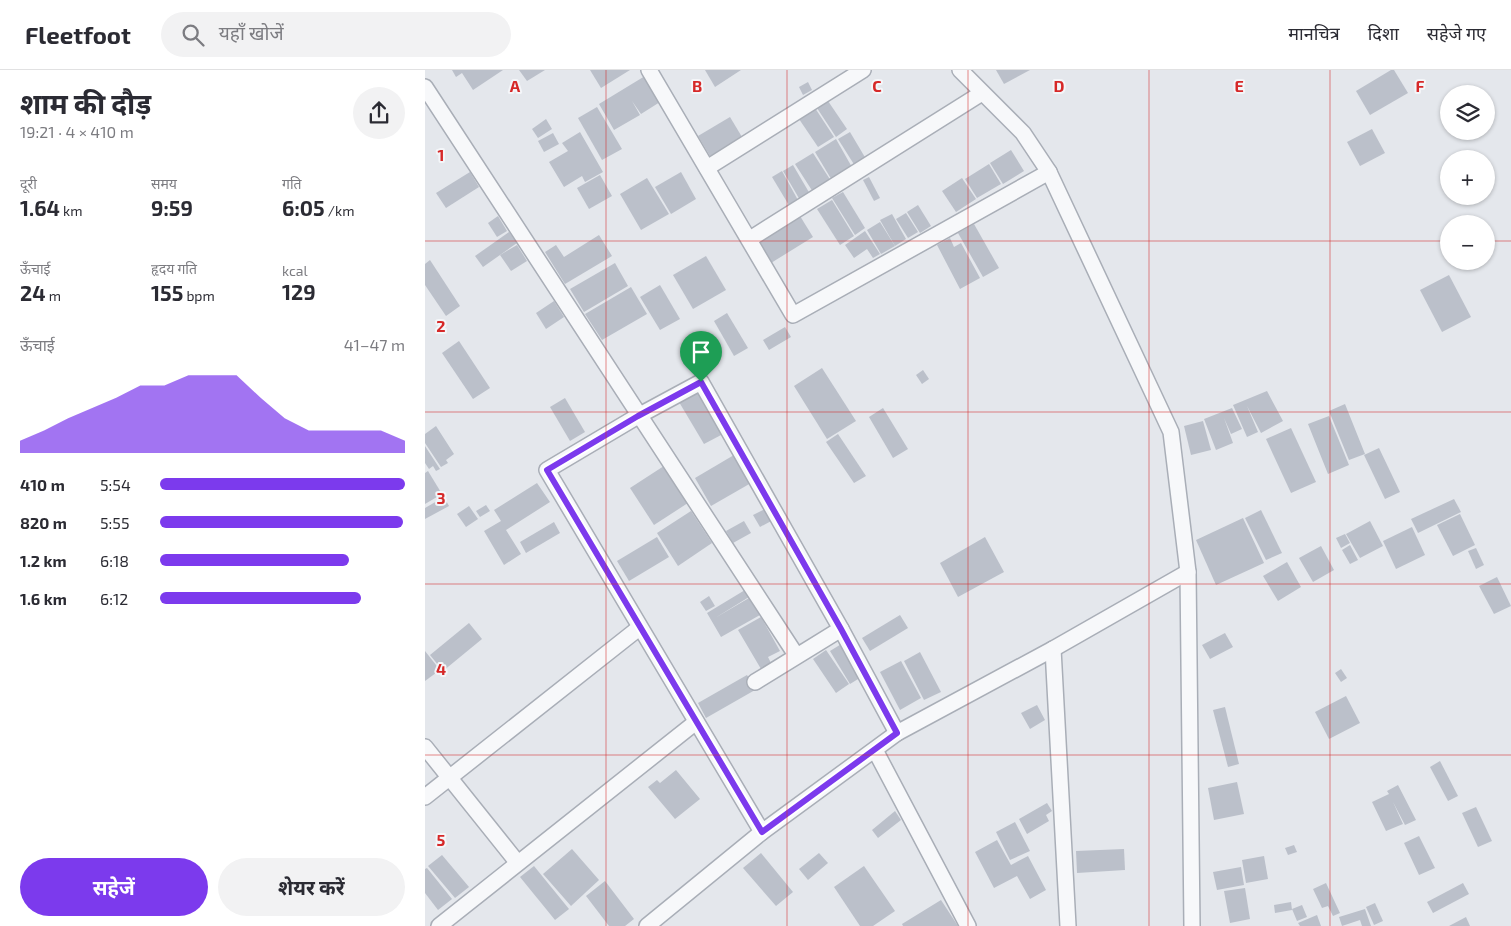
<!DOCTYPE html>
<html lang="hi">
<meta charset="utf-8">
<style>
body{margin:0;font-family:"Exo 2","Noto Sans Devanagari",sans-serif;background:#f2f2f3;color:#2b2b33;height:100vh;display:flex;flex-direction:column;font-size:19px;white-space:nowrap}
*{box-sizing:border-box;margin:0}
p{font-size:16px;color:#7c7c81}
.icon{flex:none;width:28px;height:28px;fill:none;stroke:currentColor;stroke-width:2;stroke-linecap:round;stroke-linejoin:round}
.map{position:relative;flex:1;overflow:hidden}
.panel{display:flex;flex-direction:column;background:#fff;width:425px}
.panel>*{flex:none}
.controls{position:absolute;left:1015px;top:15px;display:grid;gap:10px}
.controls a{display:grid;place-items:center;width:55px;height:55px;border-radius:50%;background:#fff;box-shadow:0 1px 4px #0004;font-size:25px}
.pin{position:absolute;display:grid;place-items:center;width:42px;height:42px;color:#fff;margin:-51px -21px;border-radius:50% 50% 50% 0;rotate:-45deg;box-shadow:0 0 5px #0007}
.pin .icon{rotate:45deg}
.round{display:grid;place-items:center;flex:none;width:52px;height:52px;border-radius:26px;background:#f2f2f3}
.head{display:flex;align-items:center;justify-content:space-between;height:85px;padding:0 20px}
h1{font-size:28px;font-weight:700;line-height:38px}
.figures{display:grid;grid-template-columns:repeat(3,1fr);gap:8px;height:85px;padding:5px 20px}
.figures div{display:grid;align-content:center}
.figures b{font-size:21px;font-weight:700}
.figures small{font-size:14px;font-weight:400}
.figures p{font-size:14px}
.chart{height:140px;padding:10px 20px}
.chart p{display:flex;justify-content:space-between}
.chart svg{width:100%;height:90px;margin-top:5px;fill:#7c3aed;opacity:.7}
.cta{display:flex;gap:10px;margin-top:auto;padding:10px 20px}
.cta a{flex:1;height:58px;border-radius:30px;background:#7c3aed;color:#fff;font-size:20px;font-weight:700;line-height:58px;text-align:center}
.cta a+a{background:#f2f2f3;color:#2b2b33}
ul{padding:0 20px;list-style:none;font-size:16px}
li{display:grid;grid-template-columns:80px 60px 1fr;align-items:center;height:38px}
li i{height:12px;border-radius:6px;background:#7c3aed}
header{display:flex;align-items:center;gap:30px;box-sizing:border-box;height:70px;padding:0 25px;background:#fff;border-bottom:1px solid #e1e1e2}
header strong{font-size:24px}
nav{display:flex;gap:28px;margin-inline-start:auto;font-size:18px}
.search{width:350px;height:45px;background:#f2f2f3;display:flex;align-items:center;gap:12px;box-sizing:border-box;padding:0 18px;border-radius:28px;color:#7c7c81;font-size:19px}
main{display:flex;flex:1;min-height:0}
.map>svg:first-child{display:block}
.building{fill:#bbc0ca}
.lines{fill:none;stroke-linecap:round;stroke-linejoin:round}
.minor-casing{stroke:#a9aeb7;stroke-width:18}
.minor{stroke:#f7f8fa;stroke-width:15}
.route-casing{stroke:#fff;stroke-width:10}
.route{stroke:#7c3aed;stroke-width:6}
.grid{fill:none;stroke:#d62828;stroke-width:1;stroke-opacity:0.55}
.grid-label{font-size:16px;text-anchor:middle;font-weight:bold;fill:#d62828;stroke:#f4f6f9;stroke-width:4;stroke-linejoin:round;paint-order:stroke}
</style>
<header>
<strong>Fleetfoot</strong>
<div class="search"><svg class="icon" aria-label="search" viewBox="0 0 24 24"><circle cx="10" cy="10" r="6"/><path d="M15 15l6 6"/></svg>यहाँ खोजें</div>
<nav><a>मानचित्र</a><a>दिशा</a><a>सहेजे गए</a></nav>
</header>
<main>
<section class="panel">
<div class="head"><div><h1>शाम की दौड़</h1><p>19:21 · 4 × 410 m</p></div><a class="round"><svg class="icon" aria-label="share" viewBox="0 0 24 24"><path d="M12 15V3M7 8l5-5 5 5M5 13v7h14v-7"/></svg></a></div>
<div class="figures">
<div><p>दूरी</p><b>1.64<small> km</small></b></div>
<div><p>समय</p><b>9:59</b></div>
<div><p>गति</p><b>6:05<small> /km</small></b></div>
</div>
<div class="figures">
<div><p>ऊँचाई</p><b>24<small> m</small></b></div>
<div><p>हृदय गति</p><b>155<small> bpm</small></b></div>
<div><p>kcal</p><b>129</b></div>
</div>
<div class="chart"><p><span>ऊँचाई</span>41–47 m</p>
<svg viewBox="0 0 160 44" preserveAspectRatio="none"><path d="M0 44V38L10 33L20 27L30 22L40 17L50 11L60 11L70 6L80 6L90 6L100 17L110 27L120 33L130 33L140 33L150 33L160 38V44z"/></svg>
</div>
<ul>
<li><b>410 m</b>5:54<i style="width:100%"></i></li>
<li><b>820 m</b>5:55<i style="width:99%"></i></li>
<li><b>1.2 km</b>6:18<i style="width:77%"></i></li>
<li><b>1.6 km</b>6:12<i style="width:82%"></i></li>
</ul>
<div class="cta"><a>सहेजें</a><a>शेयर करें</a></div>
</section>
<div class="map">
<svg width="1086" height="856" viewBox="0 0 1086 856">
<rect width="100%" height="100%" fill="#e4e7ec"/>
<!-- building -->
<g class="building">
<polygon points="27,0 78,0 48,20 37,3 31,7"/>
<polygon points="94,0 120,0 102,11"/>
<polygon points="165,0 205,0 176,18"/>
<polygon points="280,0 316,0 290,17"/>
<polygon points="571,0 605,0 579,14"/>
<polygon points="966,0 969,0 983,23 945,45 931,21"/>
<polygon points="220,6 235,32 216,44 207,31 215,45 189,60 174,34"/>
<polygon points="383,12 387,20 378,25 374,17"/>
<polygon points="403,31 422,59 411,67 392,38"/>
<polygon points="172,37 197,79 177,90 153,48"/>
<polygon points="390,38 409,67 393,77 374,49"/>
<polygon points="305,47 317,67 285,86 273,66"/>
<polygon points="121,49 127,59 113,68 107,59"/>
<polygon points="947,59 960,83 935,96 922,72"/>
<polygon points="155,62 178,102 160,112 157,106 139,117 124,92 143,81 137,73"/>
<polygon points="425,62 441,89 430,96 413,69"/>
<polygon points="128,63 134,74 119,82 113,71"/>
<polygon points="411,69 428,99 408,112 390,82"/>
<polygon points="586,80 599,101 578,114 565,93"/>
<polygon points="388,83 406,111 388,122 370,94"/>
<polygon points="564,94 576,114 552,128 540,109"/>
<polygon points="368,95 385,124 375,130 358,101"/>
<polygon points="357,101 374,132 365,137 347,107"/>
<polygon points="45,102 54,117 21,138 11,123"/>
<polygon points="256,102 271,129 246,144 230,117"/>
<polygon points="175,105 187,126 164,139 152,118"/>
<polygon points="444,107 455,128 449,131 438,110"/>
<polygon points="222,108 244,144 216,160 195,124"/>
<polygon points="537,108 551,129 531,142 517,121"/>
<polygon points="418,122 440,158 430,165 407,128"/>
<polygon points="407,130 429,166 415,175 392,139"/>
<polygon points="493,135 506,156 495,163 482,142"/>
<polygon points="481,143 493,162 483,168 471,149"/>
<polygon points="467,144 481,169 470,176 455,150"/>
<polygon points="73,146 82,161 72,167 63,153"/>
<polygon points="375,146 388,167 346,193 333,172"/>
<polygon points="455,152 470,176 456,184 442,160"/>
<polygon points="549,154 574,198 558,207 533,163"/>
<polygon points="440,161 455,184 448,188 442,179 429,188 420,175"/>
<polygon points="84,162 92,173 58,197 50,186"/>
<polygon points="174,165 187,186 140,214 120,182 131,175 139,187"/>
<polygon points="525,168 529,177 536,173 555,208 535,219 512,175"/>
<polygon points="92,175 102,191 86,201 75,185"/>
<polygon points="281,186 301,220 268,239 248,205"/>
<polygon points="5,190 35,236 21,246 0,215 0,194"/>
<polygon points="190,193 203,216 159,242 145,219"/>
<polygon points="1024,205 1046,247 1017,262 995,220"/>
<polygon points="235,215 255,249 235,260 215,227"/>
<polygon points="206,217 222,244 177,270 160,244"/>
<polygon points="129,231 139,247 121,259 111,243"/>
<polygon points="302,243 323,278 309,286 289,251"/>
<polygon points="360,257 366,267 344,280 338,270"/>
<polygon points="34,271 65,318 48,329 17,283"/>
<polygon points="397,298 431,351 402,369 369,316"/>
<polygon points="498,300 504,309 497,314 491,305"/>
<polygon points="273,321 298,364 279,374 254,332"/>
<polygon points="842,321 858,351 836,363 822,336 833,362 822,367 808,335"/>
<polygon points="140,328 160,362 145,371 125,337"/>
<polygon points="920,334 940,384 924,390 904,341"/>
<polygon points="458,338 483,379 468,388 444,347"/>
<polygon points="807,338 817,359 806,364 799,348 808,373 791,380 779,349"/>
<polygon points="904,346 924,395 903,404 883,354"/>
<polygon points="778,351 786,380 766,385 759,356"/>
<polygon points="11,356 29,384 21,390 23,393 16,397 0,373 0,364"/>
<polygon points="866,358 891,412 866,423 841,369"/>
<polygon points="413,364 441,406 429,413 401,372"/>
<polygon points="0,376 15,399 11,401 8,396 4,399 0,393"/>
<polygon points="954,378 975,422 960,429 939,385"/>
<polygon points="309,385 326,413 286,436 270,408"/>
<polygon points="242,394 266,431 229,455 205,418"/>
<polygon points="3,401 17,424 0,434 0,403"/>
<polygon points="112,413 125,432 81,460 96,484 79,495 59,461 76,451 69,440"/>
<polygon points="19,427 24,436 0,449 0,438"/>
<polygon points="1029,429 1036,442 993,463 986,449"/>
<polygon points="61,435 65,441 55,447 51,441"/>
<polygon points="44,436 53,449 41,457 32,444"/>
<polygon points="344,437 350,449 335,457 328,445"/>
<polygon points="836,440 857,483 841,490 820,448"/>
<polygon points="266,441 287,473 253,496 232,463"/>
<polygon points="1035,444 1050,475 1028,486 1012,455"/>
<polygon points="818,448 839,493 791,515 771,470"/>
<polygon points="319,451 326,463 308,473 301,461"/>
<polygon points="945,451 958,476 935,488 921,464"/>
<polygon points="129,452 135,463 101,483 95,472"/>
<polygon points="987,457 1000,485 971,499 958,471"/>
<polygon points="920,464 925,473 916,478 911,468"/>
<polygon points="232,467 244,487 204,511 192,491"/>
<polygon points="560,467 579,502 533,527 515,493"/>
<polygon points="925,475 933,490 925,494 917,480"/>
<polygon points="896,476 909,500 888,512 874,488"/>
<polygon points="1051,478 1059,495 1051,499 1043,481"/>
<polygon points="862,492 876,517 853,531 838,506"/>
<polygon points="1072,507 1086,536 1069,544 1054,516"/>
<polygon points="320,520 324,527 290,548 324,528 335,545 296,567 282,543"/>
<polygon points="284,526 290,536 281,541 275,532"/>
<polygon points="475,545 483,558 445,581 437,568"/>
<polygon points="336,547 355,581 343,587 346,593 336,599 313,560"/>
<polygon points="44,553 57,569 18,601 5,585"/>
<polygon points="800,563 808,577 785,589 777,575"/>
<polygon points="418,573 438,606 425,614 405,581"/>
<polygon points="401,580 424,614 411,623 388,589"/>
<polygon points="0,581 15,600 0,611"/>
<polygon points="495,582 516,622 499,630 479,591"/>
<polygon points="476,591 496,628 475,640 455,602"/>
<polygon points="916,599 922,608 916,612 910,603"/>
<polygon points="322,605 330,620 281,648 273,633"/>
<polygon points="921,626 935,653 904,669 890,642"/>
<polygon points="612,635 620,650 605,659 596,643"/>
<polygon points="800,637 814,694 803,697 788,640"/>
<polygon points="1015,691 1033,726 1023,731 1005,697"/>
<polygon points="251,700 275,729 250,749 223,717 232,710 235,713"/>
<polygon points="812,712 819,744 789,750 783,718"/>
<polygon points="973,715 991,750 980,755 968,732 978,754 961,761 947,732 964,724 962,721"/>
<polygon points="622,733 627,741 621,745 624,751 602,764 594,749"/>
<polygon points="1051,737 1067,771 1053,777 1037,743"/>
<polygon points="470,741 476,750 453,768 447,760"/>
<polygon points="590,752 605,781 585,790 571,762"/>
<polygon points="994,766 1010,798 994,805 979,773"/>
<polygon points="572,770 586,795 603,786 621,820 605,829 592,806 569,818 550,782"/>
<polygon points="869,775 872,782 863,785 860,778"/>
<polygon points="147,779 174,810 146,836 118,804"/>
<polygon points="699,779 700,800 652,803 651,781"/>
<polygon points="336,783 368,822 351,836 318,798"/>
<polygon points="394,783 403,793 383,810 374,799"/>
<polygon points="17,785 44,817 30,828 3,796"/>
<polygon points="839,786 843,809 821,813 817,790"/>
<polygon points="109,796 144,839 130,850 95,807"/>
<polygon points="439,796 470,841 448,856 435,856 409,817"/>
<polygon points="816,797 819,815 792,820 788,802"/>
<polygon points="2,798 27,829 13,840 0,823 0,799"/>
<polygon points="180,811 209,849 200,856 184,856 161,826"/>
<polygon points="901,813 915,843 908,846 903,836 897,838 888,819"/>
<polygon points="1038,813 1044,824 1008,843 1002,832"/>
<polygon points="820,818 825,849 805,853 799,821"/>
<polygon points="516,830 533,856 478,856 477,854"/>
<polygon points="866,832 867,840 850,843 849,835"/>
<polygon points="950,833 958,851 949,855 941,837"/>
<polygon points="877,835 882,847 872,851 867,839"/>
<polygon points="940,839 946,856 937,856 935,850 917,856 914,847"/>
<polygon points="892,845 896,856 875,856 873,853"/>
<polygon points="1041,847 1045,856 1024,856"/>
</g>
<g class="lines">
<defs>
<g id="minor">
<polyline points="224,0 368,245 624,102"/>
<polyline points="535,0 598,63 624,102 746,362 763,502 767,856"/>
<polyline points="0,17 371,585"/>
<polyline points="282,98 438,0"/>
<polyline points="325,169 557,23"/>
<polyline points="628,579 643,856"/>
<polyline points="330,612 416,559"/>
<polyline points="0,677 92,792"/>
<polyline points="450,680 543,856"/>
<polyline points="0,727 214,558"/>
<polyline points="337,762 122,400 213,346 276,312 416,559 472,663"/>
<polyline points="14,856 271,652"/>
<polyline points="222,856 337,762 472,663 628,579 763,502"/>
</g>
</defs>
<!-- minor casing -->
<use href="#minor" class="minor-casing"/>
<!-- minor -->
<use href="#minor" class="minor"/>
</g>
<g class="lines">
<defs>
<polygon id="route" points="276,312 416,559 472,663 337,762 122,400 213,346"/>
</defs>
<!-- route casing -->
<use href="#route" class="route-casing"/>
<!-- route -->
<use href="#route" class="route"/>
</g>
<!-- grid -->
<path class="grid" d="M181,0V856M362,0V856M543,0V856M724,0V856M905,0V856M0,171H1024M1061,171H1086M0,342H1086M0,514H1086M0,685H1086"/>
<g class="grid-label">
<text x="90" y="22">A</text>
<text x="272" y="22">B</text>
<text x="452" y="22">C</text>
<text x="634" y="22">D</text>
<text x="814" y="22">E</text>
<text x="995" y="22">F</text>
<text x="16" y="91">1</text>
<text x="16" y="262">2</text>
<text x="16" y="434">3</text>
<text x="16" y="605">4</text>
<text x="16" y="776">5</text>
</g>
</svg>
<div class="controls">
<a><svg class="icon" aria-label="layers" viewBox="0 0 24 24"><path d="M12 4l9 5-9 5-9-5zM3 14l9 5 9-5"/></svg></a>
<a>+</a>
<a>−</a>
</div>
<div class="pin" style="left:276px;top:312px;background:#1e9e55"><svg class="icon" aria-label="arrive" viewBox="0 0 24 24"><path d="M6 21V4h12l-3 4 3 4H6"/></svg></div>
</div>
</main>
